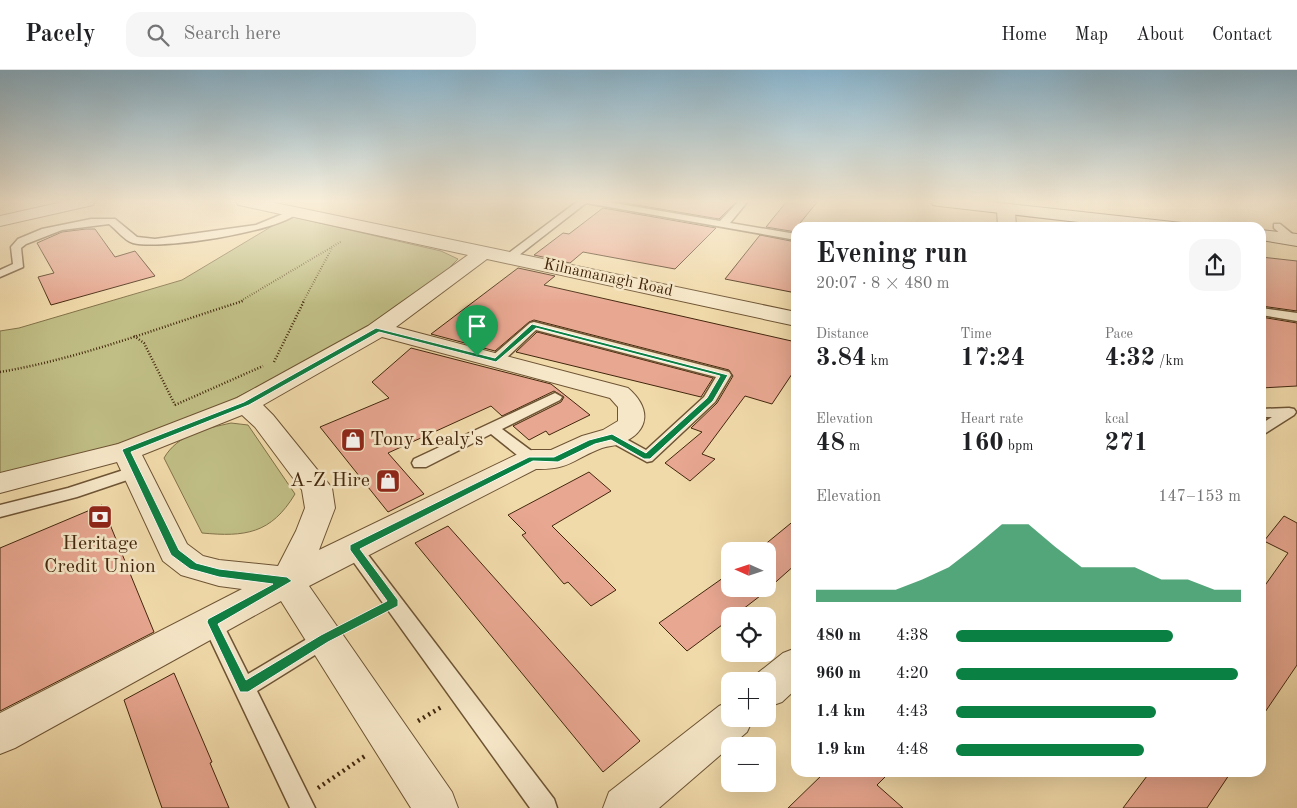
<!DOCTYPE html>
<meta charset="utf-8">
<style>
body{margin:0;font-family:"Old Standard TT",serif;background:#f6f6f6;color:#202124;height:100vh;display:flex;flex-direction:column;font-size:19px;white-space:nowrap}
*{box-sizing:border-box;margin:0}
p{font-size:16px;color:#757577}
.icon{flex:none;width:28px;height:28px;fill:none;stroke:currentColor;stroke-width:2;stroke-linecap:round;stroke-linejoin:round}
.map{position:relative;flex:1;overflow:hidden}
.panel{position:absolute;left:791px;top:152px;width:475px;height:555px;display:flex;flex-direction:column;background:#fff;border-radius:15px;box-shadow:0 5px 20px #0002}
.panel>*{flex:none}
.needle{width:32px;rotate:273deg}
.buttons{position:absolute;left:721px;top:472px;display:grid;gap:10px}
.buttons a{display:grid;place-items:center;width:55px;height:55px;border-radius:10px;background:#fff;box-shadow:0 5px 20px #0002;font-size:25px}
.pin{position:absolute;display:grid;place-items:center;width:42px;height:42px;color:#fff;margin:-51px -21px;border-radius:50% 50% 50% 0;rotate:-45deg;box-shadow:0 0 5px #0007}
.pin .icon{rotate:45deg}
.round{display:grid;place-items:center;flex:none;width:52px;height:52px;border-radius:15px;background:#f6f6f6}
.headline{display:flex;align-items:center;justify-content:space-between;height:85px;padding:0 25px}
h1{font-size:28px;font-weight:600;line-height:38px}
.figures{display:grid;grid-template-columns:repeat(3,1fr);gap:8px;height:85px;padding:5px 25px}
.figures div{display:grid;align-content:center}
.figures b{font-size:25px;font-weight:600}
.figures small{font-size:14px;font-weight:400}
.figures p{font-size:14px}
.chart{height:140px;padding:10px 25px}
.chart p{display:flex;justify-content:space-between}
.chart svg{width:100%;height:90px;margin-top:5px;fill:#0b8043;opacity:.7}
ul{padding:0 25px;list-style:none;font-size:16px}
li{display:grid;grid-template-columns:80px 60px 1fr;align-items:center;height:38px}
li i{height:12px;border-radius:6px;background:#0b8043}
header{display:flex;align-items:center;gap:30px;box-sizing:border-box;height:70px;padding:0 25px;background:#fff;border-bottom:1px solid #e0e0e0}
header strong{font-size:24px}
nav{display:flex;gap:28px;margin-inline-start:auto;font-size:18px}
.search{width:350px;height:45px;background:#f6f6f6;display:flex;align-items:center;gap:12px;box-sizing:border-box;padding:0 18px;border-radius:15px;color:#757577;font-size:19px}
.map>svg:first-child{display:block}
.green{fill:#c0be85;stroke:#827249}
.building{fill:#e8a791;stroke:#43270d}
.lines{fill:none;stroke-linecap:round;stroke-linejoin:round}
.service-casing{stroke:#6e5434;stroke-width:3}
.minor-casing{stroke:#6e5434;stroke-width:2}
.secondary-casing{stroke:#43270d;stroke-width:2}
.path-far2{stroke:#43270d;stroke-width:2;stroke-dasharray:0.5 2;stroke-linecap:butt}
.path-far1{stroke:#43270d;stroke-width:2.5;stroke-dasharray:1 2;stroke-linecap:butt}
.path{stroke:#43270d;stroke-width:4.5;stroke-dasharray:2 4;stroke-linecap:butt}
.service{fill:#f6e7c8;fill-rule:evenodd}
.minor{fill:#f6e7c8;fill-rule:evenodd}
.secondary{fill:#f6e7c8;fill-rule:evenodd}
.route{fill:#0b8043;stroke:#fff;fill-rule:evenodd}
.labels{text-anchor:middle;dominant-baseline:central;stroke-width:5;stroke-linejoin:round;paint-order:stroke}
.far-street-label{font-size:16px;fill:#43270d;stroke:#f6e7c8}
.poi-label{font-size:20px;fill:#43270d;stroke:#f6e7c8;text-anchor:start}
</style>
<header>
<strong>Pacely</strong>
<div class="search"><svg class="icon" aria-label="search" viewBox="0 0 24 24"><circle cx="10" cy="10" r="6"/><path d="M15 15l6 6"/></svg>Search here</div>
<nav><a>Home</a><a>Map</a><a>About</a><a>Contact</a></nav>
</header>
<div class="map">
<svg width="1297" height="738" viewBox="0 0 1297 738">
<rect width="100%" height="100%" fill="#f1daaa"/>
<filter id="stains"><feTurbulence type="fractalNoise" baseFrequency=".004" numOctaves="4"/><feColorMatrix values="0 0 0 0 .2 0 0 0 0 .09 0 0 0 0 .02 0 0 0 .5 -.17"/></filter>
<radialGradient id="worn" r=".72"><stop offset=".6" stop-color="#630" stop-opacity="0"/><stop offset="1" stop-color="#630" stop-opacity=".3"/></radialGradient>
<!-- green -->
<g class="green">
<polygon points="289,146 441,181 458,189 445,202 362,261 204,345 93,382 0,404 0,261 19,258 182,210"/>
<path d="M231,353L248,355L295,424C271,464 245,467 202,463L164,388C178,364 205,359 231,353Z"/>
</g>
<!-- building -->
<g class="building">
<polygon points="613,131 737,131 719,149"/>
<polygon points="787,131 818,131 796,158 796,162 766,157"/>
<polygon points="603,138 716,158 675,199 583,182 570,193 534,185 563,163 569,164"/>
<polygon points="86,159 95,159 115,187 135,181 155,206 51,235 38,207 54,203 37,173 62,162"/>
<polygon points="760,165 796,172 796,223 725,209"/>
<polygon points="1261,187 1297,191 1297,241 1261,236"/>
<polygon points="518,198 555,206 544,215 796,272 796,298 772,334 745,326 702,384 715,389 690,411 665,393 702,362 691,358 717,333 733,306 729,300 534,250 529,252 495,281 431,264"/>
<polygon points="1261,247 1297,253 1297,316 1261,318"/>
<polygon points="537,262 713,308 701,327 516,282"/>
<polygon points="411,278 551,314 590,345 549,365 546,361 529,370 513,356 561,332 564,327 554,321 502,346 491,336 388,383 424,424 388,442 320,357 389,328 372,312"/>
<polygon points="589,402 611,421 552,456 616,520 591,536 568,512 564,514 522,465 526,463 508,445"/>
<polygon points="102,435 154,562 0,641 0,478"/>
<polygon points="1284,446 1297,453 1297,595 1261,648 1261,521 1288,483 1264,471"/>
<polygon points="796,449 796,494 760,526 734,546 730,546 730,549 687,581 659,553 730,503 730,519 768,519 768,481 757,481"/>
<polygon points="448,456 640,671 603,702 415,473"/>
<polygon points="174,603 212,692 210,693 229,738 162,738 124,630"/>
<polygon points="825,702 890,702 877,715 903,738 788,738"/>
<polygon points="1150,702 1231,702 1207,738 1123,738"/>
</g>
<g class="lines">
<defs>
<g id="service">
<polygon points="578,131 602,131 720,151 739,131 748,131 730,153 796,164 796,170 586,133 514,189 506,189 506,185"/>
<path d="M290,141L298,143C277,162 161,180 133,173C125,171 116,159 109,154L62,160L26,174L21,178L23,197L0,207V200L13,194L11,177L18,169L42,159L91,149H115L137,167L155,169L256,155Z"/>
<polygon points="1274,154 1280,154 1296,167 1296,171 1288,171 1274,158"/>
<polygon points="1261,238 1297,243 1297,251 1261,245"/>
<polygon points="534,252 729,302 731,305 715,332 652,391 647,392 607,370 605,367 607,364 617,364 646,380 704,327 716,307 536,260 501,293 491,293 489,290 491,287 530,253"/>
<polygon points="555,323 562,327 560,330 502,359 537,385 540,389 537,393 527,393 491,364 426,397 414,397 412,393 414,389"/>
<polygon points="1289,338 1294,339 1296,342 1294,345 1261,366 1261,354 1272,347 1261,347 1261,339"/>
<polygon points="136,396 142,397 144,401 142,405 77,427 0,447 0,435 68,418"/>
<polygon points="353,471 359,473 554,729 557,738 530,738 347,483 344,478 347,473"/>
<polygon points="212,544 219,546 248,604 317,563 324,560 331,563 334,569 331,575 257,621 315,738 290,738 202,552 205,546"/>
</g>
<g id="minor">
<polygon points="67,131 95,131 93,135 0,156 0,146"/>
<path d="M236,131H266L796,242V256L487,189L396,257L628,318C651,338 651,361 620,374C614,376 608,376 602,378C573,389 570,400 536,399L309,516L452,722L458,738H411L281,531L15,678L0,684V643L242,519L219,516L181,505L163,491L117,392L0,423V403L118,374L237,328L368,256L468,185L244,136L238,135ZM382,267L610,328L618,337V351L603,360L582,366L551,380H532L522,382L319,480L335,438L332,418L273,345L263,335ZM242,345L255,357L302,420L305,438L296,461L278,496L219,490L203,486L187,474L142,385Z"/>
<polygon points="1006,135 1012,136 1015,140 1016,158 998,158 997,140 1000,136"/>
<polygon points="796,578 796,619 782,632 768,637 768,611 752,611 754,606 783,583"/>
<polygon points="730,631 730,649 753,649 747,662 659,738 603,738 609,722 719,636"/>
</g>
<g id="secondary">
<polygon points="931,131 981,131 1182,153 1191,158 1130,158 939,136 933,135"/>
<polygon points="1261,160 1297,164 1297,176 1261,170"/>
</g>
</defs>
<!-- service casing -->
<use href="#service" class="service-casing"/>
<!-- minor casing -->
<use href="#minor" class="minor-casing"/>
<!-- secondary casing -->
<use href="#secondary" class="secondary-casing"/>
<!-- path-far2 -->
<g class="path-far2">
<polyline points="239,232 342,171"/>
<polyline points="303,232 332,178"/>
</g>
<!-- path-far1 -->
<g class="path-far1">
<polyline points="134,266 144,273 175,335"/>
<polyline points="274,292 304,231"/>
<path d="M0,302C83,288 163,256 243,231"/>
<polyline points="175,335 263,296"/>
</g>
<!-- path -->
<g class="path">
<polyline points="352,554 373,543"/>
<polyline points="418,651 443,636"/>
<polyline points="318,718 365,686"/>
</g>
<!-- service -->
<use href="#service" class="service"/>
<!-- minor -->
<use href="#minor" class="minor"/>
<!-- secondary -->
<use href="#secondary" class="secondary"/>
</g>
<!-- sky -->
<linearGradient id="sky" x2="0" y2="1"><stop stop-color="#89b6d0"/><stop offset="0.56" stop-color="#f9eed9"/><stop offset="1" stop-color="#f9eed9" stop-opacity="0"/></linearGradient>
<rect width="1297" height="234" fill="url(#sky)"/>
<!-- route -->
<path class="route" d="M532,254L728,305L713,331L650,389H644L611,370L595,374L558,392L533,391L360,479L398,530V536L328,572L248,622H240L207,552L208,549L273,514L219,507L190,499L171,485L122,380L123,379L244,332L376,258L495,288ZM536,258L720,306L707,328L646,383L612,364L589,370L554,387H529L350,475V480L387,531L321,565L246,610L218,554L292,511L287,507L219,499L196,493L179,480L131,382L249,335L379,262L496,292Z"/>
<!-- icons -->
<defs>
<symbol id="shop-square" viewBox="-11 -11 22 22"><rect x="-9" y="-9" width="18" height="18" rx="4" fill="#8f2418" stroke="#f6e7c8"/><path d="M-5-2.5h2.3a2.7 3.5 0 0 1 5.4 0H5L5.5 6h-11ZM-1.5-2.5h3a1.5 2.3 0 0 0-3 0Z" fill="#fff"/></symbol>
<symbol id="bank-square" viewBox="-11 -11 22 22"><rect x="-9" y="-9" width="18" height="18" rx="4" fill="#8f2418" stroke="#f6e7c8"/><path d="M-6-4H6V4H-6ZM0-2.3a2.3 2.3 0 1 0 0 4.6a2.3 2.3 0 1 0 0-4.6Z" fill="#fff"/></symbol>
</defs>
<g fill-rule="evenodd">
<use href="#shop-square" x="339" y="356" width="28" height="28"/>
<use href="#shop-square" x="374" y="397" width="28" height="28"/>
<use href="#bank-square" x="86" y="433" width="28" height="28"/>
</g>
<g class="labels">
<!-- far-street labels -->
<g class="far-street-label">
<text transform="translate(608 208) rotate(12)">Kilnamanagh Road</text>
</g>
<!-- poi labels -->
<g class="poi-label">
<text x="370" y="370">Tony Kealy's</text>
<text x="370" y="411" text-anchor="end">A-Z Hire</text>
<text x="100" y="474" text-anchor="middle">Heritage<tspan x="100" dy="23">Credit Union</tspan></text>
</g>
</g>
<rect width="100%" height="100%" filter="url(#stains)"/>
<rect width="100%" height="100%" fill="url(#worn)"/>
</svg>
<div class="buttons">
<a><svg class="needle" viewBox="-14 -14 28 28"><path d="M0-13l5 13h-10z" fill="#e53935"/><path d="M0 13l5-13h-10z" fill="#757577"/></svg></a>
<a><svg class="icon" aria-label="locate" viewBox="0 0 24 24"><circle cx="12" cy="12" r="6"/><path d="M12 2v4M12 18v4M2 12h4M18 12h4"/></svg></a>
<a>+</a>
<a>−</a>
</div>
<div class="pin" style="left:477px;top:286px;background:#1e9e55"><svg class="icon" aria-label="arrive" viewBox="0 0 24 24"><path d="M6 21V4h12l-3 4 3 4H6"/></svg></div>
<section class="panel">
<div class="headline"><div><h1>Evening run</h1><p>20:07 · 8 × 480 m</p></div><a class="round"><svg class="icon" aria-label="share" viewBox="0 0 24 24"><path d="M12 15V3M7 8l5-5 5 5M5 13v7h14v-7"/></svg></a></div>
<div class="figures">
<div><p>Distance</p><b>3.84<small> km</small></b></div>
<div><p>Time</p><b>17:24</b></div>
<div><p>Pace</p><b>4:32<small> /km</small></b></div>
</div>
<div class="figures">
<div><p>Elevation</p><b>48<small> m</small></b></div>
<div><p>Heart rate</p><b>160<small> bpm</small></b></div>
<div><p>kcal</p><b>271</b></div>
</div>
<div class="chart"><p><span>Elevation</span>147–153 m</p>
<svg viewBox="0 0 160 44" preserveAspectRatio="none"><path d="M0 44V38L10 38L20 38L30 38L40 33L50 27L60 17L70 6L80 6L90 17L100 27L110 27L120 27L130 33L140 33L150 38L160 38V44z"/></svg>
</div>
<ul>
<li><b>480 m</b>4:38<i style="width:76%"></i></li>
<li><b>960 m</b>4:20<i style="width:99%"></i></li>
<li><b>1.4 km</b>4:43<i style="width:70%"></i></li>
<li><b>1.9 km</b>4:48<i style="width:66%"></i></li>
</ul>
</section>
</div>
